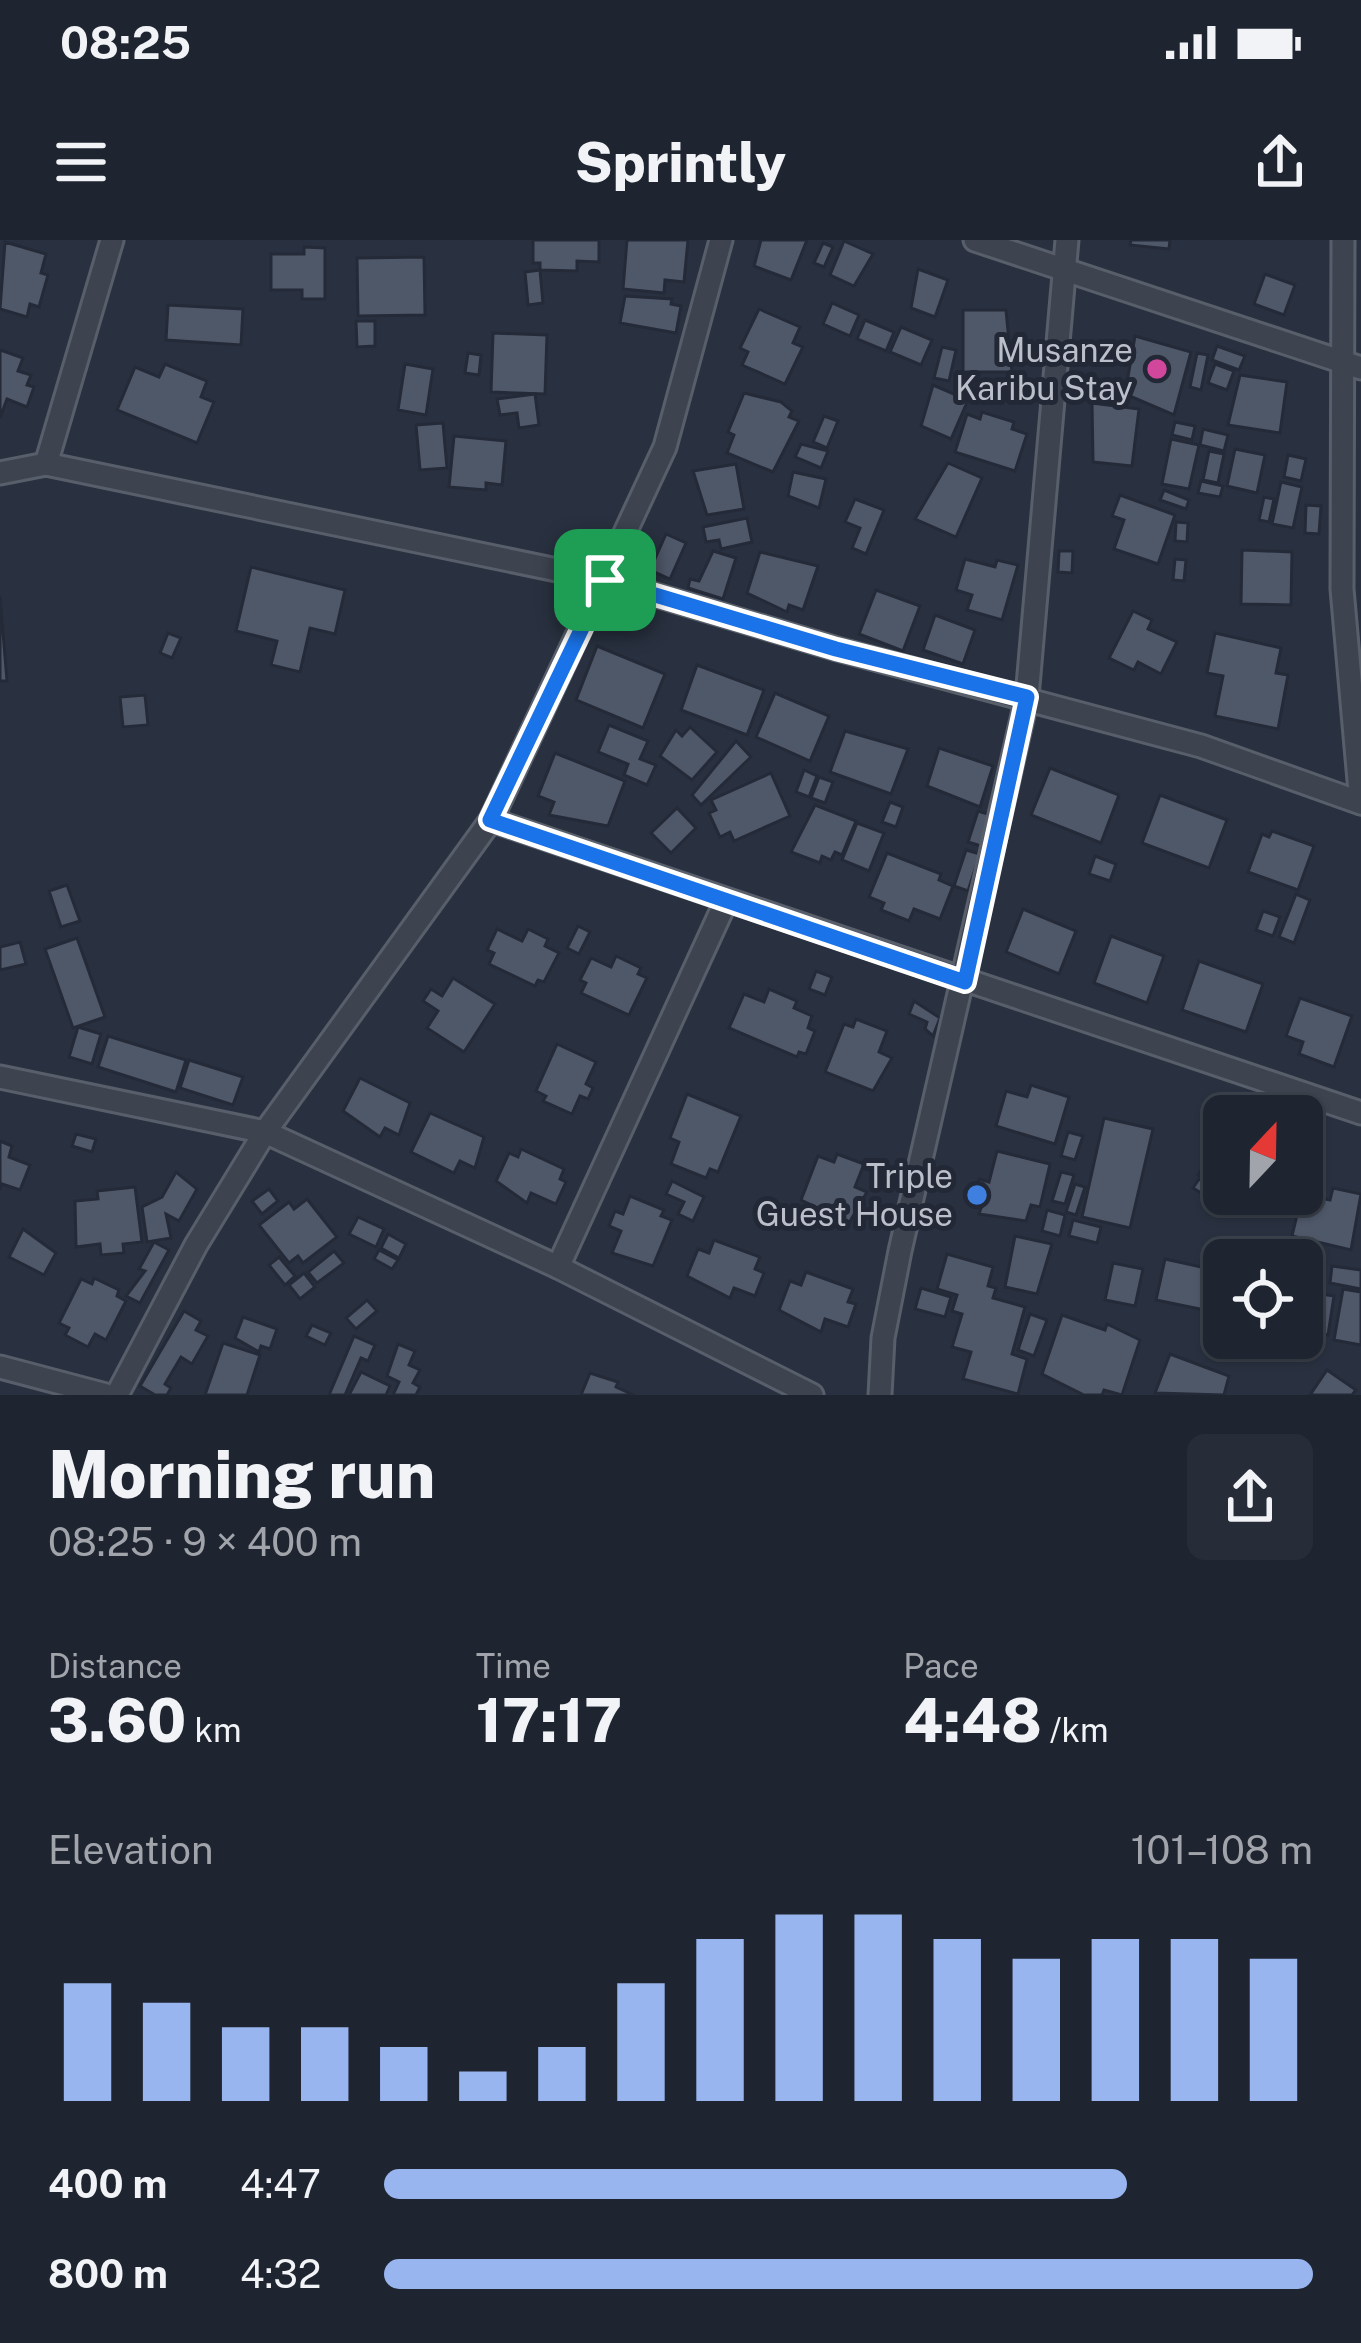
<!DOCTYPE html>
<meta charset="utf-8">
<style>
body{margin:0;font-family:"Public Sans",sans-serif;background:#272d38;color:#f1f3f6;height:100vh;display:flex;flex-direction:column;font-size:45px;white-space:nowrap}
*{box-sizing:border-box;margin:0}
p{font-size:39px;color:#a1a5ab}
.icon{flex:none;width:66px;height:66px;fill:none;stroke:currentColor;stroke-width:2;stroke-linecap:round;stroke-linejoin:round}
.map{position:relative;height:1155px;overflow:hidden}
.panel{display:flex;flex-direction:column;background:#1f2530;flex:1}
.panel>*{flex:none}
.needle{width:78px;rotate:22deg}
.controls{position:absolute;left:1203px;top:855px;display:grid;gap:24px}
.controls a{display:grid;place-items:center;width:120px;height:120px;border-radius:18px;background:#1f2530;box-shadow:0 3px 9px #0004,0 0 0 3px #3c424c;font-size:60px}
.pin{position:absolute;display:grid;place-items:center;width:102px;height:102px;color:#fff;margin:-51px;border-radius:24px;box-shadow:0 6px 18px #0006}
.round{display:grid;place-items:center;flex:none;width:126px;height:126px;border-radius:18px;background:#272d38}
.headline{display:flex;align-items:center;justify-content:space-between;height:204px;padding:0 48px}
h1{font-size:66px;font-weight:800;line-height:90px}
.figures{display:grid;grid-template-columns:repeat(3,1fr);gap:18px;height:204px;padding:12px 48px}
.figures div{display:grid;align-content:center}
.figures b{font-size:60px;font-weight:800}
.figures small{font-size:33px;font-weight:400}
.figures p{font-size:33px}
.chart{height:336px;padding:24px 48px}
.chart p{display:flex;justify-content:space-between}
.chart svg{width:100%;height:216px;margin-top:12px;stroke:#99b5f0;stroke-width:6}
ul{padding:0 48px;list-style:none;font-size:39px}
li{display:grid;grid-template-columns:192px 144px 1fr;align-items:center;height:90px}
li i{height:30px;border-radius:15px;background:#99b5f0}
.status{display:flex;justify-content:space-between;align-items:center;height:84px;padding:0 60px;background:#1f2530;direction:ltr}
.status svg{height:33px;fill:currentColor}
header{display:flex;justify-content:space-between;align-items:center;height:156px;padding:0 48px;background:#1f2530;font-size:54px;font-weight:800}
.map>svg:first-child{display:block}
.building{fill:#4f5869;stroke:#242a38;stroke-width:3}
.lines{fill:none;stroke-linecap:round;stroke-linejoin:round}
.minor-casing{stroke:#585f6b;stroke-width:27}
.minor{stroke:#3d4450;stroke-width:21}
.route-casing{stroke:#fff;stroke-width:24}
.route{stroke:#1a73e8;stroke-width:15}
.hotel-dot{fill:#d1479c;stroke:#222836;stroke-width:4.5}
.shop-dot{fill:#3f7fe0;stroke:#222836;stroke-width:4.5}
.labels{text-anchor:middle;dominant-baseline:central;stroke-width:10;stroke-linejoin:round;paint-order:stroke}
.poi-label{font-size:33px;fill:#babfca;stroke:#222836;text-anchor:end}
</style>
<div class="status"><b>08:25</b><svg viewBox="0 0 49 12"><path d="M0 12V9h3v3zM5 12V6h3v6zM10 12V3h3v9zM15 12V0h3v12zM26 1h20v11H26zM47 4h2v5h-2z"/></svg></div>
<header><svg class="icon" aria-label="menu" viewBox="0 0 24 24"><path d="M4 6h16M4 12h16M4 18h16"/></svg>Sprintly<svg class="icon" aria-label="share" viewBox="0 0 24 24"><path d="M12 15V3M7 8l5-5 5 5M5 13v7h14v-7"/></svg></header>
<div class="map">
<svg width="1361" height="1155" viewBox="0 0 1361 1155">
<rect width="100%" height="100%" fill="#293140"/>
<!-- building -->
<g class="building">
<polygon points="533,0 599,0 599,22 577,21 577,31 540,30 540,23 533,23"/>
<polygon points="627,0 688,0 684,42 665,40 664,53 623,49"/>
<polygon points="761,0 807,0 791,40 754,26"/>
<polygon points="1131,0 1170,0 1169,9 1130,5"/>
<polygon points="844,1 873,14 854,46 830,35"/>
<polygon points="5,2 46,14 41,33 48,35 39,67 30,64 27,77 0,69"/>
<polygon points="823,3 833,7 824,27 814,23"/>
<polygon points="304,7 325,8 325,59 302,59 302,50 271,50 271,14 304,14"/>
<polygon points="424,17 425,75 358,76 357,18"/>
<polygon points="918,29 948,40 935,77 911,68"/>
<polygon points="540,30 543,63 528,65 525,32"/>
<polygon points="1265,34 1295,45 1284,75 1254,64"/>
<polygon points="625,56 672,59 671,64 681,66 676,93 620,83"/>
<polygon points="832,63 859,75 850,96 823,84"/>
<polygon points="168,65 243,69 241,105 166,100"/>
<polygon points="759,69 800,87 793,103 803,107 785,144 742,125 748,112 740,108"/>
<polygon points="963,70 1006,70 1012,132 963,132"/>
<polygon points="865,80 894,92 886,111 857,99"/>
<polygon points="356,81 375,81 375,106 357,107"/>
<polygon points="901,87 932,100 921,125 890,112"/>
<polygon points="493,93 547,95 545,154 491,152"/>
<polygon points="1135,96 1191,112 1174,175 1125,154"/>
<polygon points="1217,106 1245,116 1239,130 1212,120"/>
<polygon points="942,107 956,110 949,141 934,138"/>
<polygon points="0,110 23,118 18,131 31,135 27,145 34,147 27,167 7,159 0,178"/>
<polygon points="468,113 481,115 479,135 465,133"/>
<polygon points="1197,113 1208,115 1201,150 1190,147"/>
<polygon points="165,124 207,141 201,157 214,162 197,203 117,170 135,127 159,137"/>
<polygon points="405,124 433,129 426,175 398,170"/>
<polygon points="1215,124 1234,131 1227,150 1208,143"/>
<polygon points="1240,135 1287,142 1280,193 1228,185"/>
<polygon points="933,145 968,160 951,199 921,186"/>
<polygon points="744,153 781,162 792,171 789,177 799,181 773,232 727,213 734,195 728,192"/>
<polygon points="535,154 539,185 519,188 517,173 500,175 497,159"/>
<polygon points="1092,163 1139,169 1132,226 1093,222"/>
<polygon points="982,172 1014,182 1012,189 1027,194 1015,231 955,212 967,174 980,179"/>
<polygon points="824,176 838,181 827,208 813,202"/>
<polygon points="1175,182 1195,186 1192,200 1172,195"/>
<polygon points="443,183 447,228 420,230 416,185"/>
<polygon points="1203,189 1228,195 1224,211 1200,205"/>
<polygon points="454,196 506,201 502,245 486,243 486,250 449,247"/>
<polygon points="1171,199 1199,205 1189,249 1162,244"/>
<polygon points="801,204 828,211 821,228 795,217"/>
<polygon points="1235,209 1265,215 1257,253 1227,246"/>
<polygon points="1209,211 1224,214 1218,243 1203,240"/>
<polygon points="1288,215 1306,219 1301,241 1284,237"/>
<polygon points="948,223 982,238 956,297 915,279"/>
<polygon points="736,224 744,269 707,275 693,231"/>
<polygon points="793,232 826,239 819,268 788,256"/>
<polygon points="1201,241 1223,246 1220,257 1198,253"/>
<polygon points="1281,242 1302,247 1293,288 1272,284"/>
<polygon points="1164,250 1189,260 1186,269 1160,260"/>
<polygon points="1120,255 1175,275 1158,324 1114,309 1124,280 1112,276"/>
<polygon points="1264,257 1274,259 1269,282 1259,280"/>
<polygon points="855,259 884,270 866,314 852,308 860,288 845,282"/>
<polygon points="1306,265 1321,266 1319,294 1305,293"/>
<polygon points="747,278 752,302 721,309 719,300 706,302 703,287"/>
<polygon points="1176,282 1188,283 1187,302 1175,301"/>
<polygon points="666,294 686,303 670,339 650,330"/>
<polygon points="1242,310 1292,312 1291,365 1241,364"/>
<polygon points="713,311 736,318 723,359 688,348 690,339 699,341"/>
<polygon points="1059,311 1073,311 1072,333 1058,332"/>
<polygon points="760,312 818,326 803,370 789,365 787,372 747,353"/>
<polygon points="965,319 995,327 997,320 1018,325 1002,380 967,370 972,355 956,350"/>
<polygon points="1175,319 1186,320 1184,341 1173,340"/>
<polygon points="251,327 345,350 335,394 310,388 300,432 271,425 277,401 236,391"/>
<polygon points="876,350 920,366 903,411 859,394"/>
<polygon points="0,356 7,441 0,441"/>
<polygon points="1133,371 1152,380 1148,389 1177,402 1161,434 1138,422 1134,430 1109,418"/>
<polygon points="935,375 975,390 963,424 923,410"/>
<polygon points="168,393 181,398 172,418 160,413"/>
<polygon points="1215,393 1281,408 1276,433 1288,435 1278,489 1215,476 1223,436 1207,433"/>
<polygon points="597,406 665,434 643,488 576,460"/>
<polygon points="697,425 764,450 747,495 681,470"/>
<polygon points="775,453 829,476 810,521 756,497"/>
<polygon points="145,455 148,485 123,487 120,457"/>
<polygon points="609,485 648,501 640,519 656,525 647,545 624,535 628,524 598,512"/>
<polygon points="690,487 717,512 692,540 660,516 676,490 682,496"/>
<polygon points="845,491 908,509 891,554 830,532"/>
<polygon points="736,501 751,517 701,565 692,555"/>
<polygon points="939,508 993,526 980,567 927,546"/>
<polygon points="555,513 625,541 608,586 549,575 554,562 538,556"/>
<polygon points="1050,528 1119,555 1101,603 1031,575"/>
<polygon points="804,530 817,536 809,557 796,552"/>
<polygon points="771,533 790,576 734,601 730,592 720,597 709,573 716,570 711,560"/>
<polygon points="819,537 833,542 825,563 811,558"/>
<polygon points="1160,555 1227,580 1209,628 1142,603"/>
<polygon points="890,562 903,567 896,587 882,582"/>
<polygon points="815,565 856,581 842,615 835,612 831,620 822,616 820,623 791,612"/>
<polygon points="677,568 696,588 671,613 651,593"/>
<polygon points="978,571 991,575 981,606 968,602"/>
<polygon points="857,583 884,593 869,631 842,620"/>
<polygon points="1272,591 1314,606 1298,650 1248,632 1262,594 1269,597"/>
<polygon points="966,610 980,614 968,651 954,646"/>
<polygon points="887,613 941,634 939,640 953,646 940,679 914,669 909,681 881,670 884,663 869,657"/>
<polygon points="1095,616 1116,624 1110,641 1089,634"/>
<polygon points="67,645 80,681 61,687 49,651"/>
<polygon points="1296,654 1310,660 1294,703 1279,697"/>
<polygon points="1023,669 1076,691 1059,734 1006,712"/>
<polygon points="1263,671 1280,677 1273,696 1256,690"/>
<polygon points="578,686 590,692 579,714 567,708"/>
<polygon points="497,689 522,701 528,689 548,699 545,706 559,713 544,742 538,740 535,746 489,724 494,713 487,710"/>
<polygon points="1111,696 1164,716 1147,763 1094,743"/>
<polygon points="77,698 105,777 73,788 45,709"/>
<polygon points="20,702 26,724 0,730 0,707"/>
<polygon points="616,716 641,728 638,734 647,738 629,775 581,753 586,743 580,740 591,718 611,727"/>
<polygon points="1199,721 1263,744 1246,792 1182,770"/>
<polygon points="816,731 832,737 825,755 809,749"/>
<polygon points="453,738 495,764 464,812 427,788 438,771 423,761 431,749 442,756"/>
<polygon points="769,749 797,761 794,768 812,776 808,788 815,791 806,814 799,812 797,817 729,788 744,754 764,762"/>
<polygon points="1300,758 1352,776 1334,827 1299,814 1303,802 1286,796"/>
<polygon points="914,761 940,778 933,796 925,789 927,782 909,774"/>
<polygon points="856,779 887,791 879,812 892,818 873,851 825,832 844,784 853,787"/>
<polygon points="78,787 101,794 92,824 69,817"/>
<polygon points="108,796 186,820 176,852 98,827"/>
<polygon points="557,804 596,822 586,844 593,848 588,859 580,856 572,874 543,861 546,856 536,851"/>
<polygon points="189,820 243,837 233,865 180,848"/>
<polygon points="360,838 410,863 399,895 385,888 380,897 343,871"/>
<polygon points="1031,845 1069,857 1055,904 996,886 1006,851 1027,857"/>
<polygon points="687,854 741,876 718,932 710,929 706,938 671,924 679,902 670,898"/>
<polygon points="430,873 484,897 475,928 460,921 454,933 411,912"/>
<polygon points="1104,878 1153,889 1130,988 1082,977"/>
<polygon points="1068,892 1083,896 1075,920 1061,916"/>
<polygon points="76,894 96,899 92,912 72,906"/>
<polygon points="0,901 12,906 9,917 30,925 20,950 2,944 0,950"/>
<polygon points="1216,905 1224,910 1224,950 1198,935"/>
<polygon points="521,909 564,929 560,939 566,942 556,964 531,953 527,963 496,941 509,913 518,917"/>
<polygon points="997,911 1050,924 1040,967 1031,965 1026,981 979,974 981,968 972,965 979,939 989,942"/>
<polygon points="837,914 864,924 855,947 867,952 849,983 801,960 818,916 834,922"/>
<polygon points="176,932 197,949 179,981 166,974 171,998 147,1002 142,967 162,957"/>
<polygon points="1061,932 1074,935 1065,964 1052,961"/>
<polygon points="1199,939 1220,952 1214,961 1193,948"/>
<polygon points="672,941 704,957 693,981 678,974 684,962 666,954"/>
<polygon points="1075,944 1085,947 1076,975 1066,972"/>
<polygon points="135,947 142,1002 123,1004 124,1013 101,1015 100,1004 76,1007 75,961 98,959 97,951"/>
<polygon points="1333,948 1361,954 1351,1010 1292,996 1302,954 1330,960"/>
<polygon points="269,949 278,961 262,974 252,961"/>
<polygon points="630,956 664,970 661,976 672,980 653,1026 612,1013 621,991 609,986 615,971 623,974"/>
<polygon points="307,959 337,997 303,1023 298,1016 289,1023 259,985 289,962 294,969"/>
<polygon points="1047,970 1065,975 1060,996 1042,991"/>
<polygon points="358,977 384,989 376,1007 349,994"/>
<polygon points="1073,980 1101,987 1097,1003 1069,996"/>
<polygon points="23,989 56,1013 44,1035 9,1017"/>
<polygon points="388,994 406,1004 399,1018 381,1008"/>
<polygon points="1015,996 1052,1004 1037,1054 1005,1047"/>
<polygon points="714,1000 760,1017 755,1029 764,1033 755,1056 734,1048 730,1058 687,1036 698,1009 709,1013"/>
<polygon points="154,1002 169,1010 140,1063 126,1056 145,1031 139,1029"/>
<polygon points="379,1010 398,1020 392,1029 374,1019"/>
<polygon points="334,1011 344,1023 317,1043 308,1032"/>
<polygon points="947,1014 993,1027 988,1046 996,1048 993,1058 1025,1067 1012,1114 1027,1119 1018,1154 963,1139 971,1112 952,1107 962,1074 952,1071 957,1055 937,1049"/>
<polygon points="1288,1016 1323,1022 1320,1037 1302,1034 1302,1020"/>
<polygon points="279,1017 295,1036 285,1045 269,1025"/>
<polygon points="1165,1019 1224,1032 1224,1074 1156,1060"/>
<polygon points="1113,1023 1143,1029 1135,1066 1105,1060"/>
<polygon points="1332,1026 1361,1030 1361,1049 1330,1043"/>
<polygon points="806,1032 853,1049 848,1062 856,1064 848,1087 825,1079 821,1092 779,1070 790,1041 801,1045"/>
<polygon points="304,1033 315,1047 300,1059 289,1045"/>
<polygon points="94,1038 119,1050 117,1056 126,1061 106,1100 95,1094 88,1107 65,1095 69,1088 59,1083 81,1039 92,1044"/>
<polygon points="921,1048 951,1057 945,1077 915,1069"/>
<polygon points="1343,1049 1361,1052 1361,1105 1334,1100"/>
<polygon points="1309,1052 1334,1056 1328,1095 1302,1091"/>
<polygon points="367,1060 377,1071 356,1089 346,1078"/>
<polygon points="184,1071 201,1081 196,1090 208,1096 192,1124 181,1117 165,1144 171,1148 167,1155 155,1155 140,1146"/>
<polygon points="1030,1074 1047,1080 1034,1116 1018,1110"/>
<polygon points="1062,1075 1105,1090 1107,1084 1140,1100 1122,1155 1104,1150 1102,1155 1084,1155 1042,1134"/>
<polygon points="243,1077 277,1089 270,1109 261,1106 259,1112 235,1098"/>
<polygon points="312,1085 331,1093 325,1105 306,1096"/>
<polygon points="354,1096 375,1105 368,1121 361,1118 345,1155 329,1155"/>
<polygon points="223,1103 260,1115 247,1155 205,1155"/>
<polygon points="398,1104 415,1111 409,1125 420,1130 413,1143 420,1147 416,1155 393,1155 399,1142 387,1136"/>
<polygon points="1170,1114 1229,1136 1224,1155 1155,1153"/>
<polygon points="1327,1130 1356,1150 1352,1155 1310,1155"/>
<polygon points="361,1132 390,1146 386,1155 349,1155"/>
<polygon points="590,1133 618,1142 616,1147 634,1155 581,1155"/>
</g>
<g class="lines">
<defs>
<g id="minor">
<polyline points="975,0 1361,128"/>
<polyline points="1343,0 1342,349 1361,563"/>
<polyline points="46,224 112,0"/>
<polyline points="0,233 46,224 605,340 837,409 1201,506 1361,563"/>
<polyline points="491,580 1361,873"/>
<polyline points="0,837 265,892 558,1027 812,1155"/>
<polyline points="558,1027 726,661"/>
<polyline points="0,1127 106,1155"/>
<polyline points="117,1155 196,1005 265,892 491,580 665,207 721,0"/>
<polyline points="880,1155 883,1098 900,1011 1027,457 1067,0"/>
</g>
</defs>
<!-- minor casing -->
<use href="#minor" class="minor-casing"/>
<!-- minor -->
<use href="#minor" class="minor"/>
</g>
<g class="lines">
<defs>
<polygon id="route" points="605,340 836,409 1027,457 965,742 490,580"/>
</defs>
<!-- route casing -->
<use href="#route" class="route-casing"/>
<!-- route -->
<use href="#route" class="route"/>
</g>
<!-- markers -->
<circle class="hotel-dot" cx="1157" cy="129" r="12"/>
<circle class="shop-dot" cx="977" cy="955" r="12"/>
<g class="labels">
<!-- poi labels -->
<g class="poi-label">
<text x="1133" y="110">Musanze<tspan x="1133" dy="38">Karibu Stay</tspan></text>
<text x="953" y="936">Triple<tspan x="953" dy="38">Guest House</tspan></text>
</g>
</g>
</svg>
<div class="controls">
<a><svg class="needle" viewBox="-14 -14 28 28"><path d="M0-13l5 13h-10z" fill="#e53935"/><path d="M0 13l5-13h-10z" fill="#a1a5ab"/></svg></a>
<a><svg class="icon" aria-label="locate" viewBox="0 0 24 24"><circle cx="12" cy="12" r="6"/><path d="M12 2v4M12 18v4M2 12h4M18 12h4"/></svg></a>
</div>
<div class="pin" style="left:605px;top:340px;background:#1e9e55"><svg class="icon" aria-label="arrive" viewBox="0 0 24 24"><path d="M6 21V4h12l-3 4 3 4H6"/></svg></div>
</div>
<section class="panel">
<div class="headline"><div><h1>Morning run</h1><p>08:25 · 9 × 400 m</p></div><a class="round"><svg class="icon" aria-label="share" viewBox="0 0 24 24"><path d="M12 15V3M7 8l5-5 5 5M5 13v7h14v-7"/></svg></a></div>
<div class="figures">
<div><p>Distance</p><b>3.60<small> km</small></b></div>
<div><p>Time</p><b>17:17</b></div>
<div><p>Pace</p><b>4:48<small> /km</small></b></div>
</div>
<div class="chart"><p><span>Elevation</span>101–108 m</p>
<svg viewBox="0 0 160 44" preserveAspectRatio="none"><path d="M5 44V20M15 44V24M25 44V29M35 44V29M45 44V33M55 44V38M65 44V33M75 44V20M85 44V11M95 44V6M105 44V6M115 44V11M125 44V15M135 44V11M145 44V11M155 44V15"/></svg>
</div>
<ul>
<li><b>400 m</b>4:47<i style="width:80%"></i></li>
<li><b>800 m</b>4:32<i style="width:100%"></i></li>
</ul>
</section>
